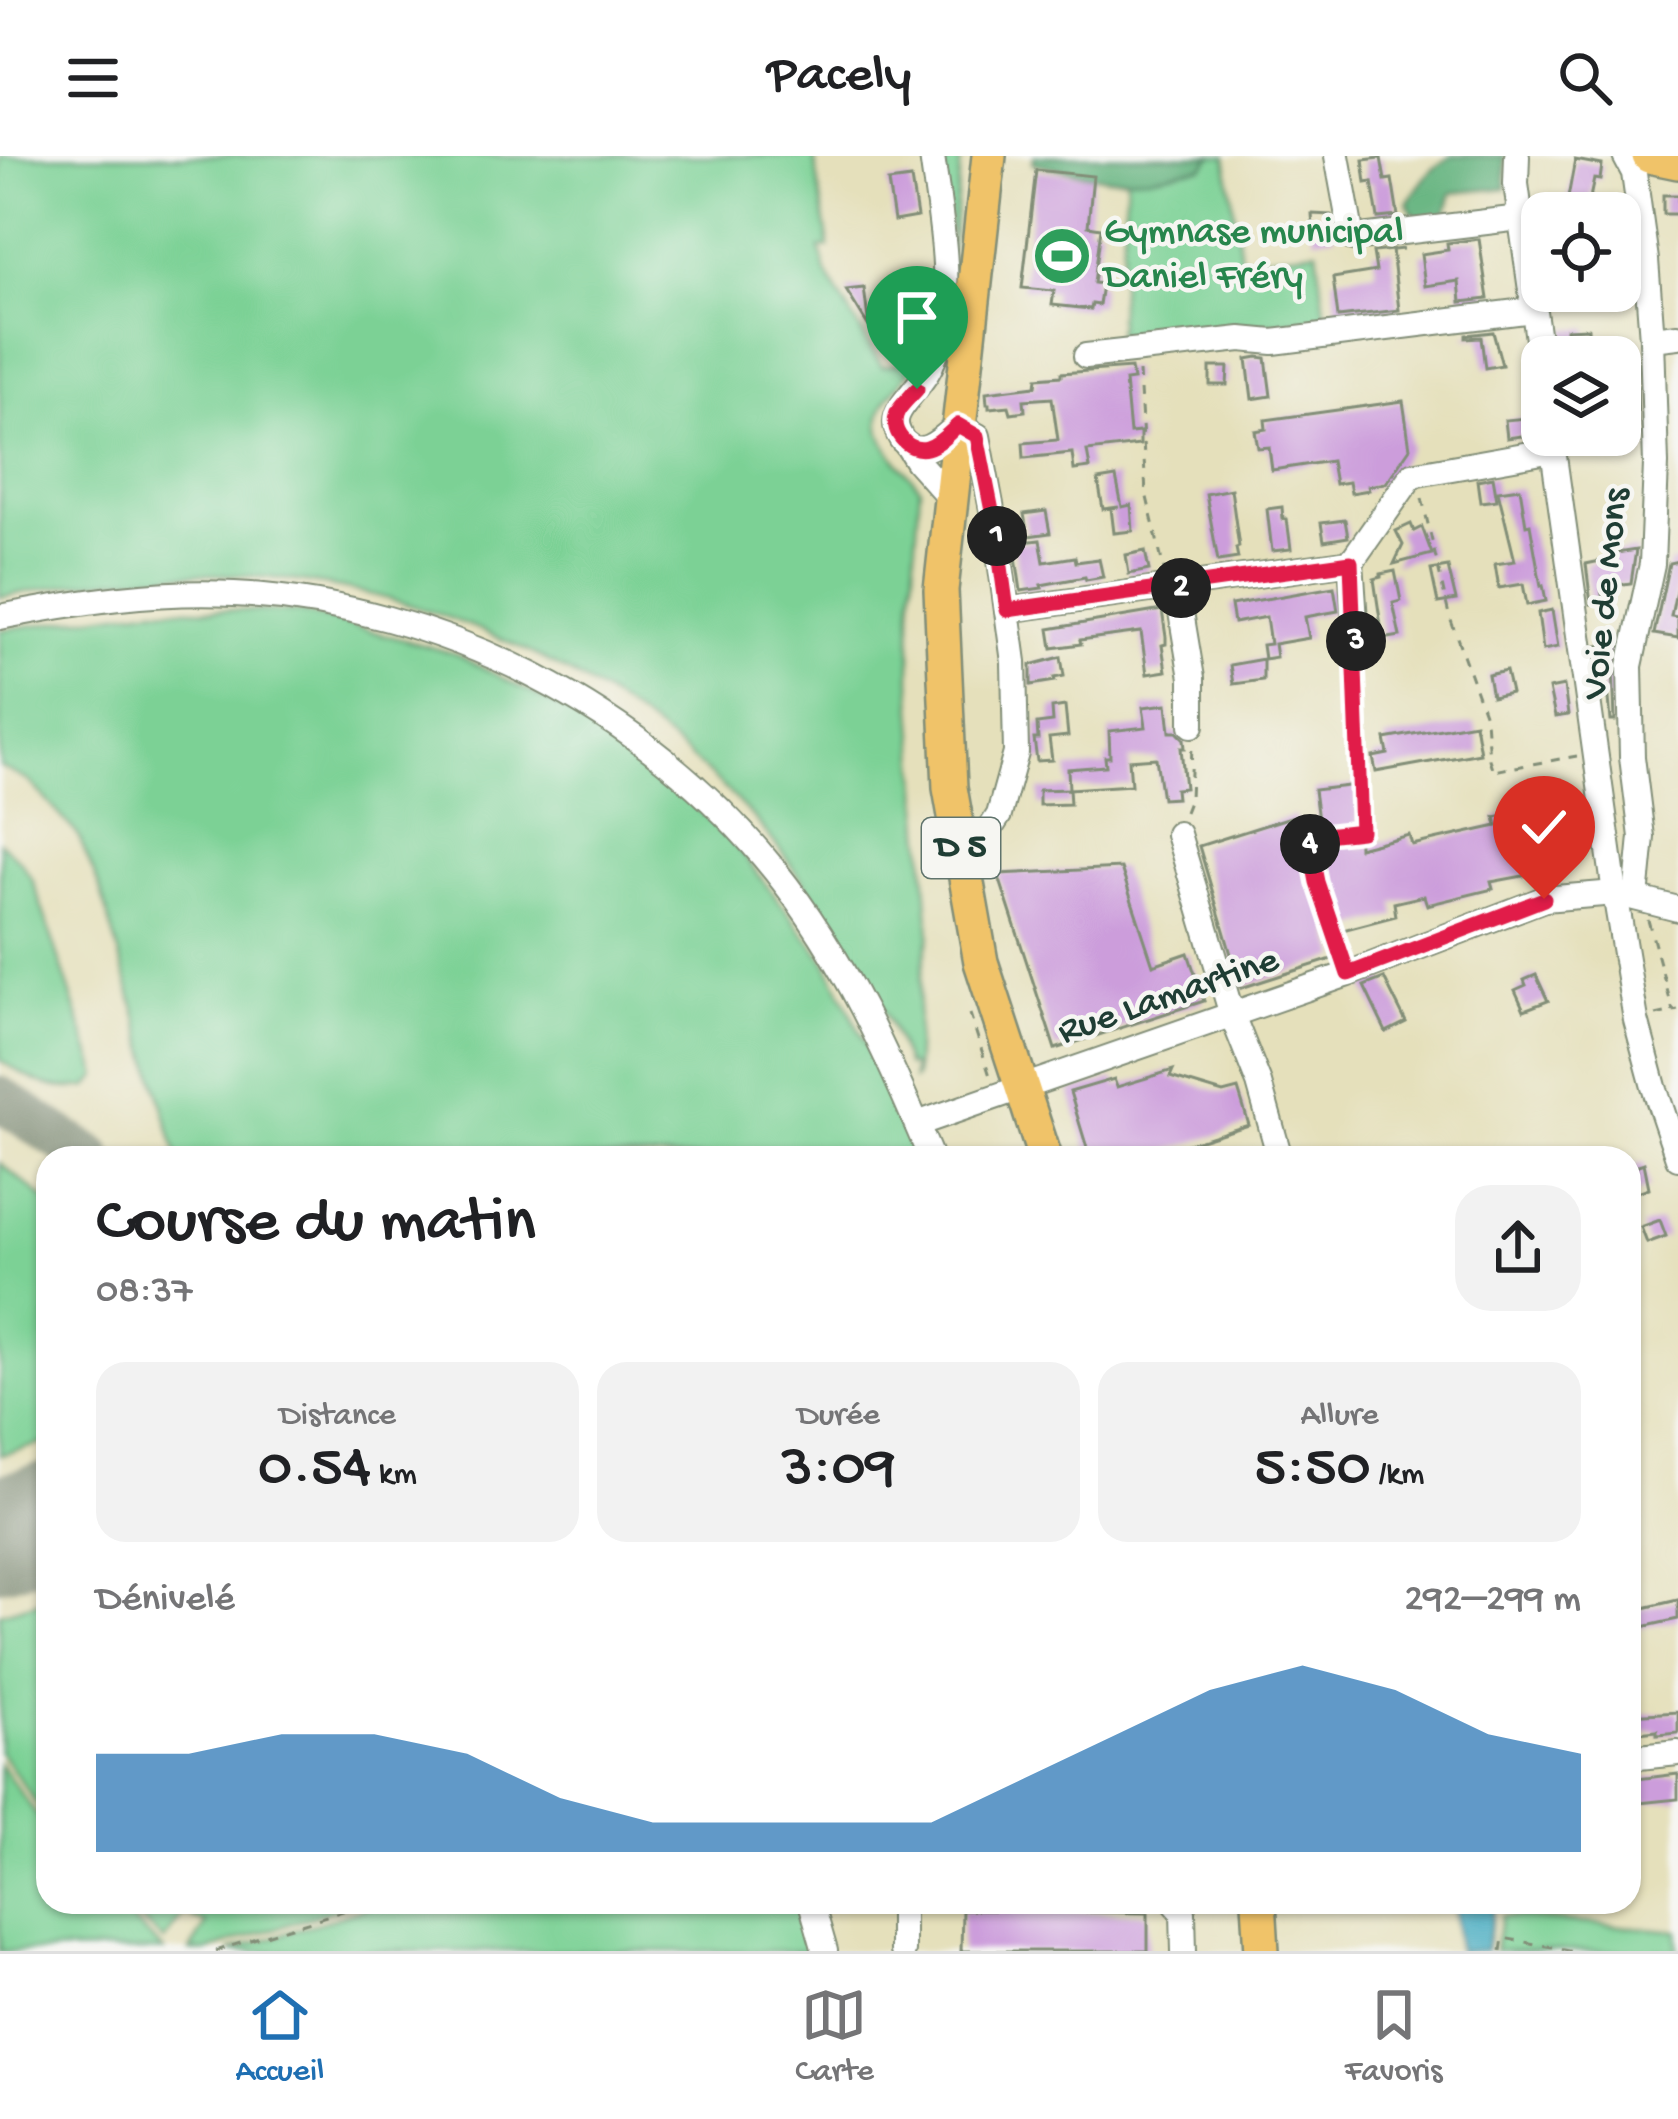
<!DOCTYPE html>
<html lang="fr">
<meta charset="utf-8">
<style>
body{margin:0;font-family:"Gochi Hand",sans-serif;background:#f2f2f2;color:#202124;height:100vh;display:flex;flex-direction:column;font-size:45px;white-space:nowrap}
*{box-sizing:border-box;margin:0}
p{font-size:39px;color:#757577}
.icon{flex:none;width:66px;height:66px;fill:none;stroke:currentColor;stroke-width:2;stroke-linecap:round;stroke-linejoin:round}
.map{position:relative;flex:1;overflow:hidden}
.details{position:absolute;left:36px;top:990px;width:1605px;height:768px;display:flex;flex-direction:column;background:#fff;border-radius:36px;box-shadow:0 3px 9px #0004}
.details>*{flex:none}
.fabs{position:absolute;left:1521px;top:36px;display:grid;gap:24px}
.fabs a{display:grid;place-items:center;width:120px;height:120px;border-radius:24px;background:#fff;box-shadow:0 3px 9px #0004;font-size:60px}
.pin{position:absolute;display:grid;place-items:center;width:102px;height:102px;color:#fff;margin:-123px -51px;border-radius:50% 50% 50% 0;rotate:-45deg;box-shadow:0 0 12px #0007}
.pin .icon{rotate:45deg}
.km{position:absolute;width:60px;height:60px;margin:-30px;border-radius:50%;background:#222;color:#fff;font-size:33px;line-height:60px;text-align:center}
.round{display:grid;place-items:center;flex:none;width:126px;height:126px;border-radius:36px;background:#f2f2f2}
.headline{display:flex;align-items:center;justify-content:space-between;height:204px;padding:0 60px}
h1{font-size:66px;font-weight:600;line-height:90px}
.figures{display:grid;grid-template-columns:repeat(3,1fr);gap:18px;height:204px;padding:12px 60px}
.figures div{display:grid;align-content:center;border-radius:30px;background:#f2f2f2;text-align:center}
.figures b{font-size:60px;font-weight:600}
.figures small{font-size:33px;font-weight:400}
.figures p{font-size:33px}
.chart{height:336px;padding:24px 60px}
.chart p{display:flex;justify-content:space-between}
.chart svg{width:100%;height:216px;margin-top:12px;fill:#1f6fb2;opacity:.7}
header{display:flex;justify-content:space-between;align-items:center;height:156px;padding:0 60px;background:#fff;font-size:54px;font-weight:600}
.tab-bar{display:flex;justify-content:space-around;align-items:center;height:168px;border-top:3px solid #e0e0e0;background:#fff;font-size:33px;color:#757577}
.tab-bar a{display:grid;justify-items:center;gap:6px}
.tab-bar .current{color:#1f6fb2}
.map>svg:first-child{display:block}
.green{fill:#7bd195;stroke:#4d8764;stroke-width:3}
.forest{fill:#64b37e;stroke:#427859;stroke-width:3}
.water{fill:#3fa9bf;stroke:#2f737a;stroke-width:3}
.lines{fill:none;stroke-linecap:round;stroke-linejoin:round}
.taxiway{stroke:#828e78;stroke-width:45}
.runway{stroke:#828e78;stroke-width:114}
.building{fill:#cc9ddb}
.minor-casing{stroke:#828e78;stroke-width:28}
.major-casing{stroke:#828e78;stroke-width:38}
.path{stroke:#828e78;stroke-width:3;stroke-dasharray:9 9;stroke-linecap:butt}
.minor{stroke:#fff;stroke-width:24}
.major{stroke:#f0c369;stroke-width:33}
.route-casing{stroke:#fff;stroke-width:24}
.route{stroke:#e11d48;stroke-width:15}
.labels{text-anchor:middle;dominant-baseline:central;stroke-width:9;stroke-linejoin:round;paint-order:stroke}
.shield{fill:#f6f6f2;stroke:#60746d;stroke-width:3}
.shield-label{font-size:36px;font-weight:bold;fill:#1f3d34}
.leisure-label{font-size:39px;fill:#27864d;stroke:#f6f6f2;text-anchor:start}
.street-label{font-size:39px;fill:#1f3d34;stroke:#f6f6f2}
</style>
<header><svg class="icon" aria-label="menu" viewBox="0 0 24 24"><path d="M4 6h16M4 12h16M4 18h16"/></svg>Pacely<svg class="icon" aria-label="search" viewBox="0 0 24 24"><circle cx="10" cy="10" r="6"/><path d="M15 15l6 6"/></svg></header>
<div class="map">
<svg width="1678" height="1795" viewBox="0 0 1678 1795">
<rect width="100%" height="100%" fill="#f6f6f2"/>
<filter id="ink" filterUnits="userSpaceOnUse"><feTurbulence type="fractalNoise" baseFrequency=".00833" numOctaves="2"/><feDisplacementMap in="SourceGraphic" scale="24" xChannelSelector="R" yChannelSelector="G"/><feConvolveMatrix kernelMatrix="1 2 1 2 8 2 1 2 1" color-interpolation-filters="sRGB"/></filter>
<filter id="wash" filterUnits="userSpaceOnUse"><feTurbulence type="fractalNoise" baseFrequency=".004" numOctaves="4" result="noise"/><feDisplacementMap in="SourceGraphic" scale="48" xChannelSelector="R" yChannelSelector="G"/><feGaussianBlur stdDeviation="2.7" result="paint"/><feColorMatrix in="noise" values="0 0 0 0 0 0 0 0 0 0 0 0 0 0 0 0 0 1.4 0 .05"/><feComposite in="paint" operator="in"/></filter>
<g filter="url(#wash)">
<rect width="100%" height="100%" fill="#e5e0bb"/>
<!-- green -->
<g class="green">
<path d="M0,0H814L829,91L820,92L826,117L882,210L917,205C908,219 895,231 886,245C865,278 900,307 920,331L911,454V526L930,779C917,825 917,873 915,921L913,923V910H907C886,850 853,795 816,743C793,712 771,679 743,651C611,514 425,428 234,419C157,415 76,426 0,441Z"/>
<polygon points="943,0 961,0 952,94"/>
<polygon points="1212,0 1226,0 1241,103 1317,94 1326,163 1117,181 1127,22 1203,11"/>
<polygon points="154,452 300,456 453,497 610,577 724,675 826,805 920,1002 178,1002 101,735 78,679 29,625 0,611 0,474"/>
<path d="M0,686L21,706L33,725L98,920L88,931C48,936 33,925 0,904Z"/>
<polygon points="0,1007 48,1046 48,1286 0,1299"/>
<polygon points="48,1443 48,1664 0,1596 0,1457"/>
<polygon points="0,1608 48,1675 48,1746 112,1746 164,1795 0,1795"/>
<polygon points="121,1746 357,1746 205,1795 190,1795 206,1768 184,1757 164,1785"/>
<polygon points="384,1746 803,1746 816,1795 229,1795"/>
<polygon points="1501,1760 1678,1775 1678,1795 1494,1795"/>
</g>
<!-- forest -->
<g class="forest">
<polygon points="1034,0 1212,0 1203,11 1148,21 1107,22 1033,7"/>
<path d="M1452,0H1504L1506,32L1452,37L1444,64L1417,66L1408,47C1420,27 1431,11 1452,0Z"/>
</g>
<!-- water -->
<polygon class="water" points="1455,1746 1494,1746 1486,1795 1458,1795"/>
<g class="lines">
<!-- taxiway -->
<polyline class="taxiway" points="0,943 91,1002"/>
<!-- runway -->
<polyline class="runway" points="0,1377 48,1363"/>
</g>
<g id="blocks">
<!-- building -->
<g class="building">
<polygon points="1381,2 1385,24 1392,23 1398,60 1378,62 1372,26 1366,27 1363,4"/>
<polygon points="1575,4 1602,9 1600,24 1594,23 1588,51 1567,47"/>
<polygon points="1036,14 1093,20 1088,70 1101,72 1094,127 1102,128 1099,149 1092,148 1091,153 1052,149 1054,135 1022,132"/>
<polygon points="911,23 917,61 894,65 888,26"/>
<rect x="1663" y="39" width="15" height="19"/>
<polygon points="1312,58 1331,59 1335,80 1314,82"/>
<polygon points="1479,83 1488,143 1461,146 1459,125 1425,130 1421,98 1448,94 1447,87"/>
<polygon points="1403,93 1392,94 1399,154 1338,161 1333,122 1376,115 1373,96"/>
<polygon points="918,126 921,170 886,177 881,150 896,148 893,129"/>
<polygon points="864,132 869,171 846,134"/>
<polygon points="1588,172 1589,201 1567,201 1566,173"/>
<polygon points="1493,176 1502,209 1485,212 1481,181 1466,182 1466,179"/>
<polygon points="1258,201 1266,202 1271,240 1252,243 1247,203"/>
<polygon points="1210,211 1228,211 1227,229 1210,229"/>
<polygon points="1131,212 1133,224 1125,225 1130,277 1140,276 1140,289 1087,295 1090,312 1074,314 1072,297 1024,302 1023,287 1058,284 1052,242 1024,244 1025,255 1011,257 1009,250 989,252 989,248 987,248 986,236 1036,230 1037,222 1061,220 1061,217"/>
<polygon points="1637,231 1638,271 1620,272 1620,232"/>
<polygon points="1403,245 1410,292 1386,327 1368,330 1369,334 1351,337 1349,326 1335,328 1331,305 1272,314 1269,291 1258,292 1255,275 1266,273 1265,264"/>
<polygon points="1526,262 1529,279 1507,282 1505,264"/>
<polygon points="1116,321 1122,351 1131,349 1133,375 1114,377 1111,352 1119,351 1103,353 1098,324"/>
<polygon points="1493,321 1497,344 1480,346 1477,324"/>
<polygon points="1520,332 1526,369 1530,368 1541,430 1543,429 1546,445 1527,449 1523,428 1499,432 1495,408 1515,405 1498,335"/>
<polygon points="1231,333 1239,391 1236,392 1238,402 1218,405 1206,338"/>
<polygon points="1282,351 1283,363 1287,363 1291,393 1272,395 1267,353"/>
<polygon points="1046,355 1050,377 1028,380 1024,358"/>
<polygon points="1345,364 1348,381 1324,385 1321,367"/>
<polygon points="1411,368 1414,375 1422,371 1432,398 1394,408 1403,389 1396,375"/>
<polygon points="1040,384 1044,406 1075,401 1076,406 1099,403 1103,421 1086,424 1085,421 1041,429 1042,432 1021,435 1014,387"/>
<polygon points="1636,394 1631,427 1601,431 1603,446 1591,448 1586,408 1610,403 1610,398"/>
<polygon points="1145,395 1149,414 1129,418 1126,399"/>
<polygon points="1678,405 1678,425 1671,460 1678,461 1678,482 1654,478 1669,407"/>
<polygon points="1448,411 1456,444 1438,447 1431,414"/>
<polygon points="1395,415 1401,445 1393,447 1400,480 1383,483 1374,423 1381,421 1381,418"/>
<polygon points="1334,431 1338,455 1305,461 1309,482 1274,488 1276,501 1264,503 1262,489 1270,488 1266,461 1234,467 1231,449"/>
<polygon points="1162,454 1166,481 1166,488 1162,489 1166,515 1147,518 1141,476 1080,484 1081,488 1052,492 1049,473"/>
<polygon points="1552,454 1558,491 1543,494 1538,457"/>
<polygon points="1612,488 1613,494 1617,493 1613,510 1615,565 1611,565 1609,542 1604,542 1597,490"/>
<polygon points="1061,501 1064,520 1054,522 1055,525 1031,529 1031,509"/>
<polygon points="1263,503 1263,524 1233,528 1230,509"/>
<polygon points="1506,515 1511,537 1492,541 1488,519"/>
<polygon points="1564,530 1568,559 1555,561 1549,533"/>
<polygon points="1167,548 1170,576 1177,576 1184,583 1185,592 1181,592 1185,632 1175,633 1176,642 1162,643 1156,602 1129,604 1131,629 1069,633 1068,613 1106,610 1105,601 1110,601 1109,575 1146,571 1143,551"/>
<polygon points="1065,550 1068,580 1049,582 1052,604 1037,605 1034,583 1038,583 1037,568 1053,566 1052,552"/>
<polygon points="1475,567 1480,597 1376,616 1373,601 1388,598 1385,583"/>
<polygon points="1357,629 1358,692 1409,679 1412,689 1497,670 1495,661 1547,651 1560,713 1491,726 1493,733 1427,749 1424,740 1394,747 1396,760 1331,777 1338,801 1241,832 1199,690 1294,660 1317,735 1327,733 1314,634"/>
<polygon points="1069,633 1070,648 1039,649 1039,634"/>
<polygon points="1121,712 1153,809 1188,797 1204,845 1055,893 998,718"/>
<polygon points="1536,819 1548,845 1524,854 1515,834 1526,829 1524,824"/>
<polygon points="1384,822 1406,866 1386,876 1364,830"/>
<polygon points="1173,914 1170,921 1223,937 1238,933 1249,969 1143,1002 1090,1002 1070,936 1114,923 1117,931"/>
<polygon points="1644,1007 1649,1032 1632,1038 1629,1012"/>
<polygon points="1660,1064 1666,1080 1647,1087 1641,1071"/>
<polygon points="1678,1444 1678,1463 1638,1472 1635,1454"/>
<polygon points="1678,1556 1678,1577 1657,1579 1657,1575 1629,1578 1629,1559"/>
<polygon points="1678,1618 1678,1643 1629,1648 1629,1624"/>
<polygon points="962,1754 1148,1757 1148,1795 961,1795"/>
</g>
</g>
</g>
<g filter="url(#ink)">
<use href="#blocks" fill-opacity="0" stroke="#828e78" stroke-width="3"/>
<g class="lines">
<defs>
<g id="minor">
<path d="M932,0C940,61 954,125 938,186C936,195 934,205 929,213C922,229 894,252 896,268C896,272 900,282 903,285C921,306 943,282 958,269L978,280L996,375L1014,506L1016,597L999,659L964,713"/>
<polyline points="1337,0 1352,82 1520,62"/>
<polyline points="1517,0 1516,28 1542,212"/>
<polyline points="1625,0 1634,17 1646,104 1652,183 1656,308 1652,408 1630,510 1632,601 1642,681 1636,742"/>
<polyline points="1652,183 1678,180"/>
<polyline points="1086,200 1241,183 1273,186 1533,154"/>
<polyline points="1551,279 1615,737 1636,864 1654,931 1678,1002"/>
<polyline points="907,289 917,305 950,342"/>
<polyline points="1351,406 1357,494"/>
<polyline points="1177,432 1192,522 1192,569"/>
<polyline points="1007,454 1351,406 1412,319 1553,294"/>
<path d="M0,461C77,446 156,434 234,438C441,448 647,554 776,716C844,801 889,902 931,1002"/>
<polyline points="1178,678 1232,859 1259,927 1280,1002"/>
<polyline points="917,968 1348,818 1544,743 1615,737 1678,753"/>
<polyline points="1629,1602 1678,1597"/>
<polyline points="811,1746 825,1795"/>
<polyline points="1174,1746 1183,1756 1184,1795"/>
<polyline points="902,1795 902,1753 906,1746"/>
</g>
<g id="major">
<polyline points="989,0 941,434 950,632 981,806 1045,1002"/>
<polyline points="1649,0 1678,6"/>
<polyline points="1259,1746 1262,1795"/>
</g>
</defs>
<!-- minor casing -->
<use href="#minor" class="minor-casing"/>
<!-- major casing -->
<use href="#major" class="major-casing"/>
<!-- path -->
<g class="path">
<polyline points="1139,216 1146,337 1164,414"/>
<polyline points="1422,342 1449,459 1486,563 1489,603 1493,615 1577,600"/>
<polyline points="1185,656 1190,643 1192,589"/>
<polyline points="1648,764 1673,855"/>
<polyline points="1342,800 1317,726 1308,681 1361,675 1357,513"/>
<polyline points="970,858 991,923"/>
<polyline points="1656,859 1678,854"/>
<polyline points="880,1002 906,998"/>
<polyline points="215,1795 371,1746"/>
<polyline points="1501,1795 1503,1782 1574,1795"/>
</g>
<!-- minor -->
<use href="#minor" class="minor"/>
<!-- major -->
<use href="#major" class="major"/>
</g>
</g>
<g class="lines" filter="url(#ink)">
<defs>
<path id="route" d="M917,233C911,240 902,248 898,255C888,273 907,297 927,292C939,289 949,277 958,269L977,280L996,375L1007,454L1351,406L1361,675L1308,681L1317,726L1348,818L1544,743"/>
</defs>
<!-- route casing -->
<use href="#route" class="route-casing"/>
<!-- route -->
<use href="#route" class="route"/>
</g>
<!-- icons -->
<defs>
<symbol id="stadium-disc" viewBox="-11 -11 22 22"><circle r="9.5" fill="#2e9e5b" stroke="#f6f6f2"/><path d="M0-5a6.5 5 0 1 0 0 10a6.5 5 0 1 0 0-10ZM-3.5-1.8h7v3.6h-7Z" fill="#fff"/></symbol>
</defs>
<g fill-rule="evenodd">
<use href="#stadium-disc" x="1029" y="67" width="66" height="66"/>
</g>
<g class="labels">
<!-- shield labels -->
<rect class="shield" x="922" y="662" width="78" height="60" rx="9"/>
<g class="shield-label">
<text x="961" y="692">D 5</text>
</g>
<!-- leisure labels -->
<g class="leisure-label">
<text x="1104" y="78">Gymnase municipal<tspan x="1104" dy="45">Daniel Fréry</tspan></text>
</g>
<!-- street labels -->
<g class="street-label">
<text transform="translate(1608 438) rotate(-84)">Voie de Mons</text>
<text transform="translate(1169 842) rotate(-19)">Rue Lamartine</text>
</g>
</g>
</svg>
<div class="fabs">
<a><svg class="icon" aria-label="locate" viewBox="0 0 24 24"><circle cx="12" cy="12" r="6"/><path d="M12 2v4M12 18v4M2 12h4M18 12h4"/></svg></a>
<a><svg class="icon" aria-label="layers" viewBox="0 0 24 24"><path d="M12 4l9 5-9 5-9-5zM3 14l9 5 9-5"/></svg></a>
</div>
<div class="pin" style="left:917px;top:233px;background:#1e9e55"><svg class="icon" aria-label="arrive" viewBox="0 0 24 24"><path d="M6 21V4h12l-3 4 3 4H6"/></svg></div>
<div class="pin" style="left:1544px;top:743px;background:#d93025"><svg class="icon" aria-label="check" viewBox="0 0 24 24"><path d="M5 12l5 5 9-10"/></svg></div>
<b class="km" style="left:997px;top:380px">1</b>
<b class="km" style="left:1181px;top:432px">2</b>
<b class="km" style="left:1356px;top:485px">3</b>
<b class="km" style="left:1310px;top:688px">4</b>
<section class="details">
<div class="headline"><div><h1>Course du matin</h1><p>08:37</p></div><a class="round"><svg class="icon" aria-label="share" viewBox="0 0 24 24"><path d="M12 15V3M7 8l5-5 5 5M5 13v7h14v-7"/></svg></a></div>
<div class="figures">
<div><p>Distance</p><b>0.54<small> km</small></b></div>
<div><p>Durée</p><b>3:09</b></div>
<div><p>Allure</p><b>5:50<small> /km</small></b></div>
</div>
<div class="chart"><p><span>Dénivelé</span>292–299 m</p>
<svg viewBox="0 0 160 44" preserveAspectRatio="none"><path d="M0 44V24L10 24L20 20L30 20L40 24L50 33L60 38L70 38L80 38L90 38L100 29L110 20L120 11L130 6L140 11L150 20L160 24V44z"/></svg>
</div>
</section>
</div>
<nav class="tab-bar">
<a class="current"><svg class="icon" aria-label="home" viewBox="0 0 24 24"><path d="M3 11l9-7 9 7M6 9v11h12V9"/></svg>Accueil</a>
<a><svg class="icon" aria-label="map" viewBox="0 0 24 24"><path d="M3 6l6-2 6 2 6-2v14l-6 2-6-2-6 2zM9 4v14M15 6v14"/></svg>Carte</a>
<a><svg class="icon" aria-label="saved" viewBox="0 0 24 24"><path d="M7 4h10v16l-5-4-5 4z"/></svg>Favoris</a>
</nav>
